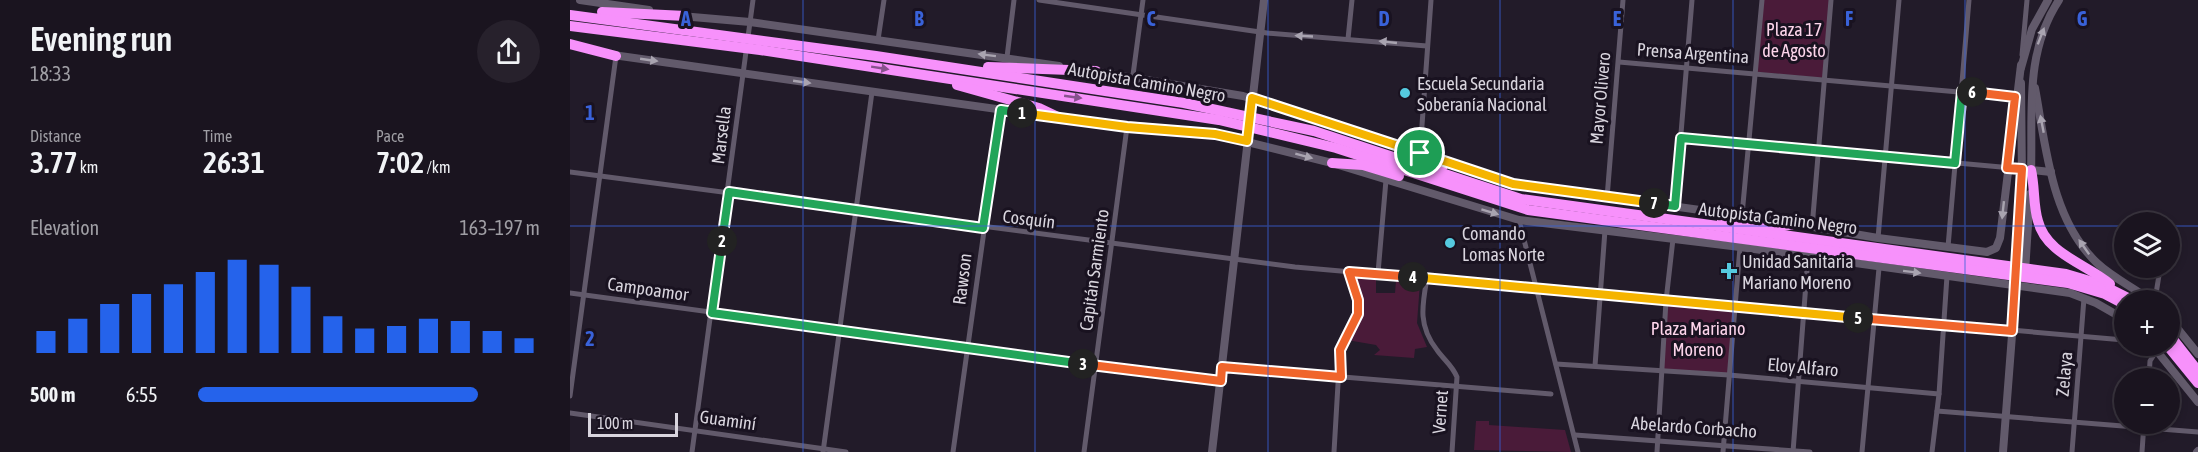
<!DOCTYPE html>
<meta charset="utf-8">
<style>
body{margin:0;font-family:"Asap Condensed",sans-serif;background:#27212c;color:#f1f3f6;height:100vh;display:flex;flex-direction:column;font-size:22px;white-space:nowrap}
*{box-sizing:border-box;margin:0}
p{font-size:20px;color:#9f9ea4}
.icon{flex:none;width:33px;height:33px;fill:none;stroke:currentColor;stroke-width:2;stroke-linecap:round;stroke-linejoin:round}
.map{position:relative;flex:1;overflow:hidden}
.side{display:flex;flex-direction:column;background:#1a141f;width:570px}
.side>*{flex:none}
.tools{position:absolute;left:1544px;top:212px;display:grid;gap:12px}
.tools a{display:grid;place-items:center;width:66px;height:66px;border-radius:50%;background:#1a141f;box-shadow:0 3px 9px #0003,0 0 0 2px #38333d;font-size:30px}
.scale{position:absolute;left:18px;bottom:15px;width:90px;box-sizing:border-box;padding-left:6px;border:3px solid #d9d5de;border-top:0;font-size:16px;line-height:21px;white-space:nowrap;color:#d9d5de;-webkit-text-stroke:4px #191220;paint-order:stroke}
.pin{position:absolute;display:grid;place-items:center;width:51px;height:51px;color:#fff;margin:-26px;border:3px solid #fff;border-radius:50%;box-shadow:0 2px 6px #0007}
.km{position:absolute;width:30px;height:30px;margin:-15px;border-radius:50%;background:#222;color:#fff;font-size:16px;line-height:30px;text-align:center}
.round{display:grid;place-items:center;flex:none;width:63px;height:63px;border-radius:32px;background:#27212c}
.overview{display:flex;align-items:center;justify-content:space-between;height:102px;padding:0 30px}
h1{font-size:33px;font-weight:600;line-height:45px}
.metrics{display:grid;grid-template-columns:repeat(3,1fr);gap:9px;height:102px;padding:6px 30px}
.metrics div{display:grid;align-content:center}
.metrics b{font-size:30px;font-weight:600}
.metrics small{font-size:16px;font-weight:400}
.metrics p{font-size:16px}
.chart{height:168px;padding:12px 30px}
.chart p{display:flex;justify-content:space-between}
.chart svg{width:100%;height:108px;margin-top:6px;stroke:#2563eb;stroke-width:6}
ul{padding:0 30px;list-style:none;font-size:20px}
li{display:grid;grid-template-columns:96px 72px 1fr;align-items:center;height:45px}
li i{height:15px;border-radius:8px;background:#2563eb}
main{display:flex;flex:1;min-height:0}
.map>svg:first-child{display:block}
.green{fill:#4a1b39}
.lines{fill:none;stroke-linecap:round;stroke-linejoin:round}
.street{stroke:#625a6b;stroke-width:5}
.secondary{stroke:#625a6b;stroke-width:8}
.highway{stroke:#f791fb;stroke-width:10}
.oneway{fill:#a9a4b0}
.oneway2{fill:#88528e}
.split-1-casing{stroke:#fff;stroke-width:12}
.split-2-casing{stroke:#fff;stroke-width:12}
.split-3-casing{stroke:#fff;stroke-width:12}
.split-4-casing{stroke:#fff;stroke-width:12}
.split-5-casing{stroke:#fff;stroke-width:12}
.split-6-casing{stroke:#fff;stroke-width:12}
.split-7-casing{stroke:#fff;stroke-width:12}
.split-8-casing{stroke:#fff;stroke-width:12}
.split-1{stroke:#f5b400;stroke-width:8}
.split-2{stroke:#22a559;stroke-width:8}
.split-3{stroke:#22a559;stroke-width:8}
.split-4{stroke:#f0652b;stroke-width:8}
.split-5{stroke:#f5b400;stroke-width:8}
.split-6{stroke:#f0652b;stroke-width:8}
.split-7{stroke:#22a559;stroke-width:8}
.split-8{stroke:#f5b400;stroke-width:8}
.grid{fill:none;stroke:#3962d9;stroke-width:1.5;stroke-opacity:0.55}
.poi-dot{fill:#55cadf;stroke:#191220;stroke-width:2}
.labels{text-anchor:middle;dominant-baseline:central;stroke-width:6;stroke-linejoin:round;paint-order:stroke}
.park-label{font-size:18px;fill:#fdd5eb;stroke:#191220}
.street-label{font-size:18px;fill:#d9d5de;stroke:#191220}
.poi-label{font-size:18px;fill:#d9d5de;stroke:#191220;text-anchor:start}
.grid-label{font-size:20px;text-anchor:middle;font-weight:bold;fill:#3962d9;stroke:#191220;stroke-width:6;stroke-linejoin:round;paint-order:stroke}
</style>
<main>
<section class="side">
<div class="overview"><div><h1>Evening run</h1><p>18:33</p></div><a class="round"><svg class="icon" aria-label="share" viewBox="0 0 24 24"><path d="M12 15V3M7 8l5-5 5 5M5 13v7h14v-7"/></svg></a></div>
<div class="metrics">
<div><p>Distance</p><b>3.77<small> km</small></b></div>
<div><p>Time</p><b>26:31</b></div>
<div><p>Pace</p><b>7:02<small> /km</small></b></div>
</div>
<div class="chart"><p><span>Elevation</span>163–197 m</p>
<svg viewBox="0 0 160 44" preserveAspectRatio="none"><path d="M5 44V35M15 44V30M25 44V24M35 44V20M45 44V16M55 44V11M65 44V6M75 44V8M85 44V17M95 44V29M105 44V34M115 44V33M125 44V30M135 44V31M145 44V35M155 44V38"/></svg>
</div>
<ul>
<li><b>500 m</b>6:55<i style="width:82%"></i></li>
</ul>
</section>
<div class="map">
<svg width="1628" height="452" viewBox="0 0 1628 452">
<rect width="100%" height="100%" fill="#221b29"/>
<!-- green -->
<g class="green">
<polygon points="1192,0 1261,0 1254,78 1186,72"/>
<polygon points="787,278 806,280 806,293 825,293 826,281 850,283 847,323 857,347 845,349 844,358 804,355 810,350 806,345 777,340 792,312"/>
<polygon points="1096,301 1166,307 1159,375 1091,371"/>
<polygon points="906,421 919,421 919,425 995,430 1001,452 904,450"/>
</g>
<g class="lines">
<!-- street -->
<g class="street">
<polyline points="469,0 697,33 857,46"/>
<polyline points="778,39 782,0"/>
<polyline points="308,40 314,0"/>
<polyline points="1452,55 1457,0"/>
<polyline points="437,57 444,0"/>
<polyline points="1049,62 1445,97"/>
<polyline points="563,75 573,0"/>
<polyline points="1111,138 1453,169"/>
<polyline points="850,153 861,0"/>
<polyline points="0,172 725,267 1554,340"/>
<polyline points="1037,198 1053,0"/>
<polyline points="1105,206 1122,0"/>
<polyline points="1172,215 1192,0"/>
<polyline points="949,220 1008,452"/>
<polyline points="1242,228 1261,0"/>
<polyline points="1308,238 1329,0"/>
<polyline points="1378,247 1399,0"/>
<polyline points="808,273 816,180"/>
<path d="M857,278C852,306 848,326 867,350C874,360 882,365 887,377L882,452"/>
<polyline points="0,293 651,381"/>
<polyline points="1585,300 1590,269"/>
<polyline points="986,364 1159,375 1369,394"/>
<polyline points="1025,366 1035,230"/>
<polyline points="652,367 981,394"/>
<polyline points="1579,378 1580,361 1587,350"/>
<polyline points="0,396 46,56"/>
<polyline points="1367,411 1628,432"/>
<polyline points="0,413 276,452"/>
<polyline points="1005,435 1240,452"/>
<polyline points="122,452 183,0"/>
<polyline points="253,452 302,92"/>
<polyline points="383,452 431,110"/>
<polyline points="514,452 557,127"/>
<polyline points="764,452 770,350 788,314 788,300 779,272"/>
<polyline points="1087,452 1096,301 1103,239"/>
<polyline points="1153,452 1170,247"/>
<polyline points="1223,452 1238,257"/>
<polyline points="1292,452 1309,268"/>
<polyline points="1362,452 1369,394 1377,276"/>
<polyline points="1502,452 1514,298"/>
<polyline points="1572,452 1574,423"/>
</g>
<!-- secondary -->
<g class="secondary">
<polyline points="10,0 79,10"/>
<polyline points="111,16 180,22 489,66"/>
<polyline points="43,55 490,118 645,134 762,163 949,220 1170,247 1500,293 1526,303 1554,319"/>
<polyline points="1451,68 1462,29 1478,0"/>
<polyline points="522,71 673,96 841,150"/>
<path d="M1465,88C1476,147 1481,219 1527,263C1543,278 1563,287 1580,300"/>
<polyline points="869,160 943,184 1202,220 1308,238 1417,252 1426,248 1430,238 1451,65"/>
<polyline points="1461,170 1481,172"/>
<path d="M1461,174C1463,113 1454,53 1489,0"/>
<polyline points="1445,272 1452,180 1451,83"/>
<polyline points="1455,272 1460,194"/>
<polyline points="1599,318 1628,354"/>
<polyline points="1582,345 1628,402"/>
<polyline points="642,452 694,0"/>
<polyline points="1433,452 1446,283"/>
<polyline points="1627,452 1628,451"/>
</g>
<!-- highway -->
<g class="highway">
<polyline points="32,12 116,16"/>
<polyline points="0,15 306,56 614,103 744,131 951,199 1496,274 1530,284 1562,300"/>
<polyline points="0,26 190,50 649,120 766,148 958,210 1498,283 1535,294 1554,304"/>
<polyline points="0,44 46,56"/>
<polyline points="418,67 526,71"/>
<polyline points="387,85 469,108 490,118"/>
<polyline points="836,148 873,166"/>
<polyline points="762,163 793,165 829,176"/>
<path d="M1461,170C1465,187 1463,205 1468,221C1476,254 1517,264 1540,284"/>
<polyline points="1152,221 1213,226 1223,224"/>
<polyline points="1599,334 1628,371"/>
<polyline points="1597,345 1628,383"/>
</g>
</g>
<!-- one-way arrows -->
<defs><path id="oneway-solid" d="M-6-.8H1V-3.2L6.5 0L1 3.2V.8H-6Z" transform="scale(1.5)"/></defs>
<g class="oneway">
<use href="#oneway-solid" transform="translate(734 36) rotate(-177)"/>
<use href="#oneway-solid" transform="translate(1471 36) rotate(-69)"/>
<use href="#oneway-solid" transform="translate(818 42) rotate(-174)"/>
<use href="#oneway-solid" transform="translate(417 55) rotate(-173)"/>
<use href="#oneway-solid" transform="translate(79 60) rotate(8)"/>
<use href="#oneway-solid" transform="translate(232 82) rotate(8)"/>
<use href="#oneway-solid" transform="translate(1472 124) rotate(-101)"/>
<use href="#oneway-solid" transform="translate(734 156) rotate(15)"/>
<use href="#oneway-solid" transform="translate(1433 210) rotate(96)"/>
<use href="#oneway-solid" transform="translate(920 212) rotate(17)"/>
<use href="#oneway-solid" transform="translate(1514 247) rotate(-125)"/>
<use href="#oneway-solid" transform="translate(1342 272) rotate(7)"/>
</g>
<g class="oneway2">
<use href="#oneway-solid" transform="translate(310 68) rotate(9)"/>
<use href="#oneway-solid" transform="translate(503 97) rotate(8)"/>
</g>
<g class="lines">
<defs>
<polyline id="split-1" points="452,113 557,127 645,134 677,141 682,98 850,153"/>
<polyline id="split-2" points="152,241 159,192 413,228 431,110 452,113"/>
<polyline id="split-3" points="152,241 142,313 513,364"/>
<polyline id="split-4" points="513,364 651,381 652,367 771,377 770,350 788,314 788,300 779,272 843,277"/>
<polyline id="split-5" points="843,277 1288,318"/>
<polyline id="split-6" points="1288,318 1442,331 1452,169 1437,168 1445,97 1402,92"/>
<polyline id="split-7" points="1084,203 1105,206 1111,138 1385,163 1392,91 1402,92"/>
<polyline id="split-8" points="850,153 943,184 1084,203"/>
</defs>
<!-- split-1 casing -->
<use href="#split-1" class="split-1-casing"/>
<!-- split-2 casing -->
<use href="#split-2" class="split-2-casing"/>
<!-- split-3 casing -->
<use href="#split-3" class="split-3-casing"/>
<!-- split-4 casing -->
<use href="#split-4" class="split-4-casing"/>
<!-- split-5 casing -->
<use href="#split-5" class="split-5-casing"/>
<!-- split-6 casing -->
<use href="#split-6" class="split-6-casing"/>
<!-- split-7 casing -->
<use href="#split-7" class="split-7-casing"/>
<!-- split-8 casing -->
<use href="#split-8" class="split-8-casing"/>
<!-- split-1 -->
<use href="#split-1" class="split-1"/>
<!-- split-2 -->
<use href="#split-2" class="split-2"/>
<!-- split-3 -->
<use href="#split-3" class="split-3"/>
<!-- split-4 -->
<use href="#split-4" class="split-4"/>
<!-- split-5 -->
<use href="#split-5" class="split-5"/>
<!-- split-6 -->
<use href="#split-6" class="split-6"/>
<!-- split-7 -->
<use href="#split-7" class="split-7"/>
<!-- split-8 -->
<use href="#split-8" class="split-8"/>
</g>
<!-- grid -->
<path class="grid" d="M233,0V452M465,0V452M698,0V452M930,0V452M1163,0V452M1395,0V452M0,226H1554M1599,226H1628"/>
<!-- markers -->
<g class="poi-dot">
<circle cx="835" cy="93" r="6"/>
<circle cx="880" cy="243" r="6"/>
<path d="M1156 262h6v6h6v6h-6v6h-6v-6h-6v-6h6z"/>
</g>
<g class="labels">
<!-- park labels -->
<g class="park-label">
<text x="1224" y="29">Plaza 17<tspan x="1224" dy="21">de Agosto</tspan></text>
<text x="1128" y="328">Plaza Mariano<tspan x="1128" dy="21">Moreno</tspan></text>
</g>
<!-- street labels -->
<g class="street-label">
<text transform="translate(1123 53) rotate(4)">Prensa Argentina</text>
<text transform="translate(577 82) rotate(10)">Autopista Camino Negro</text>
<text transform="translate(1030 98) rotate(-85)">Mayor Olivero</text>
<text transform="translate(151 135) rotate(-83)">Marsella</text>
<text transform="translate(1208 218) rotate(7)">Autopista Camino Negro</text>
<text transform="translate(459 219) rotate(7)">Cosquín</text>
<text transform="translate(524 270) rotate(-82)">Capitán Sarmiento</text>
<text transform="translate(392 279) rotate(-83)">Rawson</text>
<text transform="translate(78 289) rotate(8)">Campoamor</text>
<text transform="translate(1233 367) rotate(5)">Eloy Alfaro</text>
<text transform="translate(1494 374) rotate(-85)">Zelaya</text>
<text transform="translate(870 412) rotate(-86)">Vernet</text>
<text transform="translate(158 420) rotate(8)">Guaminí</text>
<text transform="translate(1124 427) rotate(4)">Abelardo Corbacho</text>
</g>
<!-- poi labels -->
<g class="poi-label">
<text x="847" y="83">Escuela Secundaria<tspan x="847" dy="21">Soberanía Nacional</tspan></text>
<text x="892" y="233">Comando<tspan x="892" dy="21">Lomas Norte</tspan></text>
<text x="1172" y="261">Unidad Sanitaria<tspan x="1172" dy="21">Mariano Moreno</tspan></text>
</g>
</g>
<g class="grid-label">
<text x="116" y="26">A</text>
<text x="349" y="26">B</text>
<text x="581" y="26">C</text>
<text x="814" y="26">D</text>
<text x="1047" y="26">E</text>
<text x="1279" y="26">F</text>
<text x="1512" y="26">G</text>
<text x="20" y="120">1</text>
<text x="20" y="346">2</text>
</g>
</svg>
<div class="tools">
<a><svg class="icon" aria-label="layers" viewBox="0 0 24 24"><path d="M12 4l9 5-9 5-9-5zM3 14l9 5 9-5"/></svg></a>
<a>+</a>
<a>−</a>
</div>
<div class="scale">100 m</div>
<div class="pin" style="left:850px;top:153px;background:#1e9e55"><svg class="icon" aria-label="arrive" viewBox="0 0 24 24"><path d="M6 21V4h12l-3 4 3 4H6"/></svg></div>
<b class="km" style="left:452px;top:113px">1</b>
<b class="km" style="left:152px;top:241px">2</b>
<b class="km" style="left:513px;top:364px">3</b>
<b class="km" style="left:843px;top:277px">4</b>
<b class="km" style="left:1288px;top:318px">5</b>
<b class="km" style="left:1402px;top:92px">6</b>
<b class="km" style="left:1084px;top:203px">7</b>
</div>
</main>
